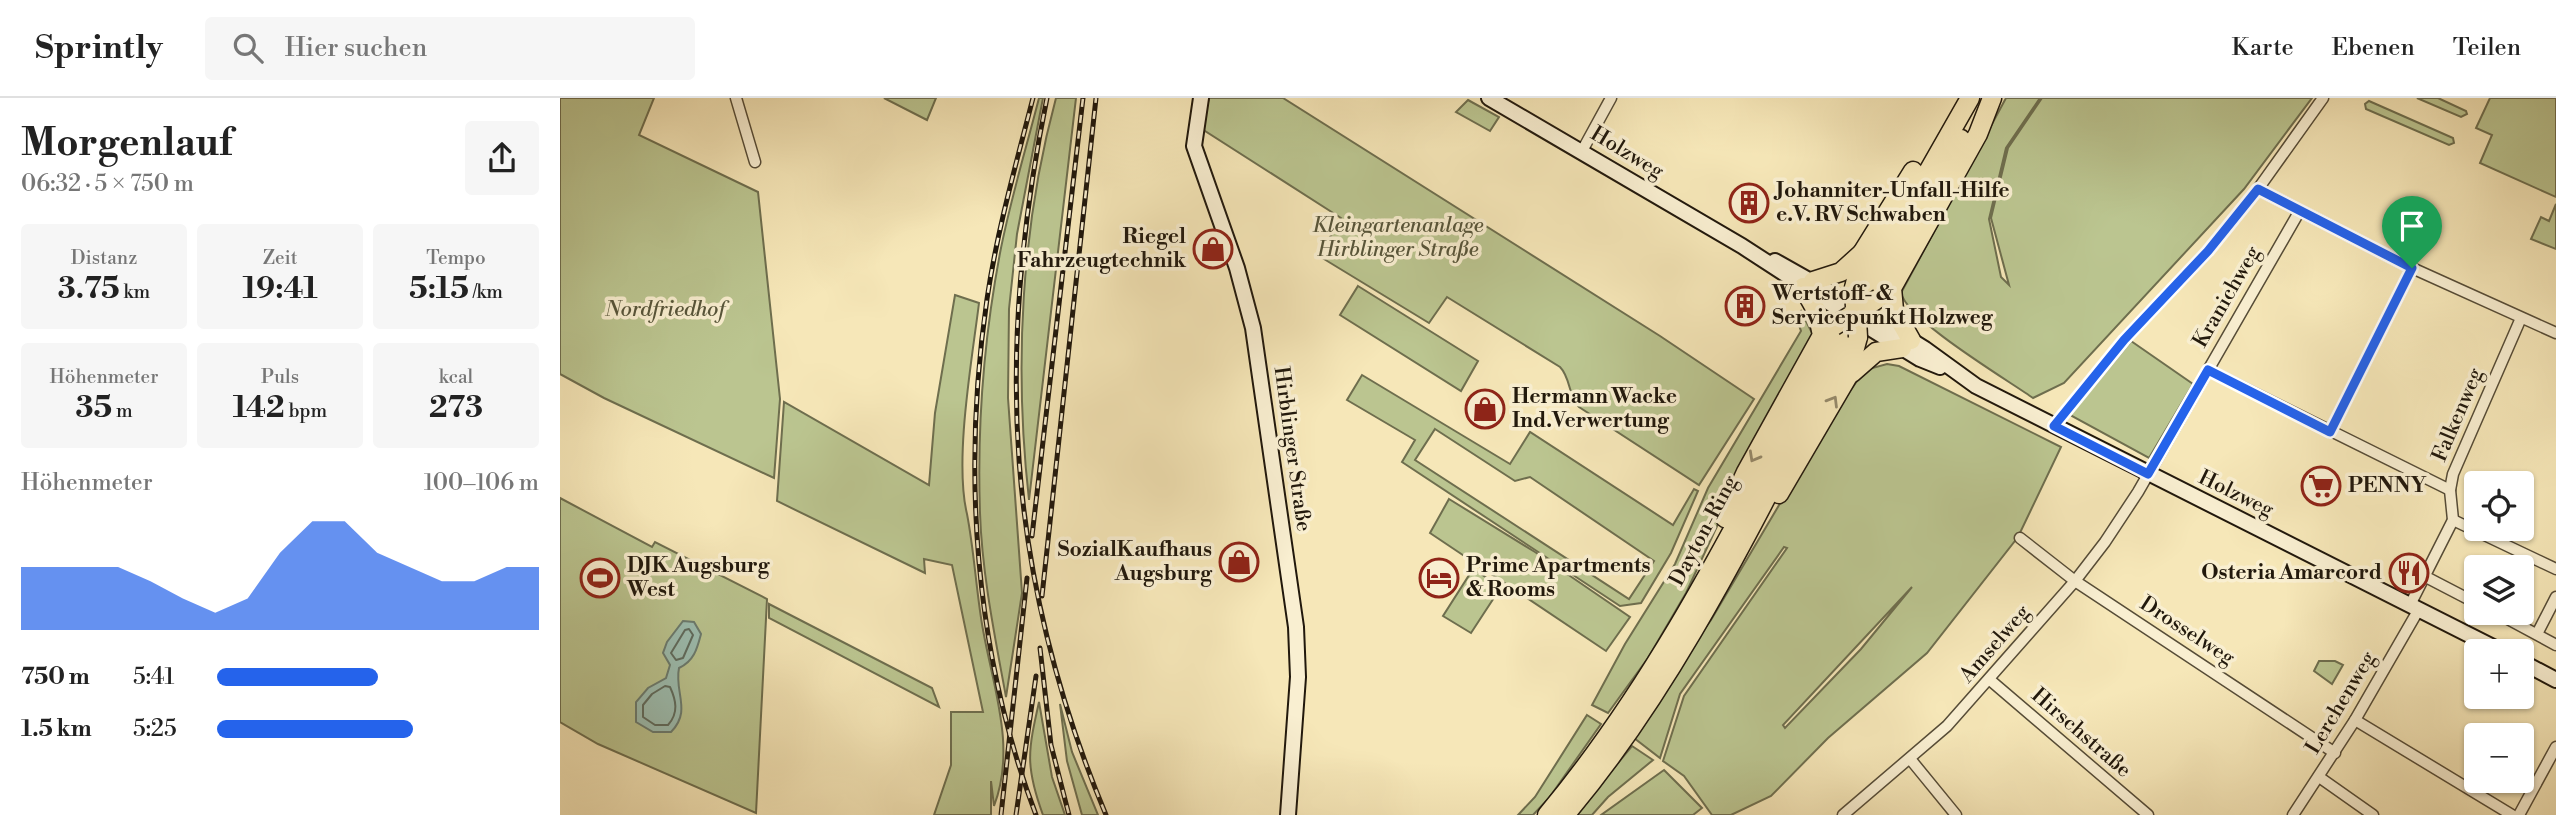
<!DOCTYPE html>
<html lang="de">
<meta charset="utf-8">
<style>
body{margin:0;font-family:"Libre Bodoni",serif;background:#f6f6f6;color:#222;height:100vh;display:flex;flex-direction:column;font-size:26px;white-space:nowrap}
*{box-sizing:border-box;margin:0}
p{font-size:23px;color:#767676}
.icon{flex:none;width:38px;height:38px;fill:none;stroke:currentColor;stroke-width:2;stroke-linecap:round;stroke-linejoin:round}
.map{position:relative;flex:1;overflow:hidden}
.panel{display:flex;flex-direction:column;background:#fff;width:560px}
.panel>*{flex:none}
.tools{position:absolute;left:1904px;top:373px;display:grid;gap:14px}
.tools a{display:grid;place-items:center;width:70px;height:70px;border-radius:7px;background:#fff;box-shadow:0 2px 5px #0004;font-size:35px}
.pin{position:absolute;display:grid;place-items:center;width:60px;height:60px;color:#fff;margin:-72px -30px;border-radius:50% 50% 50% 0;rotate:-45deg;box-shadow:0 0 7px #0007}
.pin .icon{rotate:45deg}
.round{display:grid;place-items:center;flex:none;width:74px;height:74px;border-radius:7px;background:#f6f6f6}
.head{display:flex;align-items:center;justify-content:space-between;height:119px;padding:0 21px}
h1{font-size:38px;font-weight:800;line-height:52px}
.metrics{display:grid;grid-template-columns:repeat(3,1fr);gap:10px;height:119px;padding:7px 21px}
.metrics div{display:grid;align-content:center;border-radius:7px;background:#f6f6f6;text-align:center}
.metrics b{font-size:30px;font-weight:800}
.metrics small{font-size:19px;font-weight:400}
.metrics p{font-size:19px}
.chart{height:196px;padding:14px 21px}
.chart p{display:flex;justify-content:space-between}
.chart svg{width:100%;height:126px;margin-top:7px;fill:#2563eb;opacity:.7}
ul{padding:0 21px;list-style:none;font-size:23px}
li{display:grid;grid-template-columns:112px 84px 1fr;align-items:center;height:52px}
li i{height:18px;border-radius:9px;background:#2563eb}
header{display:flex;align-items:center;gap:42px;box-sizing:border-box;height:98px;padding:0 35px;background:#fff;border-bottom:2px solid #e0e0e0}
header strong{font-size:33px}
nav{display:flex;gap:38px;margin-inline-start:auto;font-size:24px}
.search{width:490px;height:63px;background:#f6f6f6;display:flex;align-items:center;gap:18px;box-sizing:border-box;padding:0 24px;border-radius:7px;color:#767676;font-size:26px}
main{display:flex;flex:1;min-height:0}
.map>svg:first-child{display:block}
.green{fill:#bbc590;stroke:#6e6e4e;stroke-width:2;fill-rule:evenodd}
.water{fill:#9dbfb2;stroke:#6b7c70;stroke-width:2}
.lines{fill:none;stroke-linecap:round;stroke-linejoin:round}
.shore{stroke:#5f6c5f;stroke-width:2}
.street-casing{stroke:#564c37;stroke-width:13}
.secondary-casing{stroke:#21180c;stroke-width:18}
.highway-casing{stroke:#21180c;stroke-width:21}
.street{stroke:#f9efd1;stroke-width:10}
.secondary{stroke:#f9efd1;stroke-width:14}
.highway{stroke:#f6e7b8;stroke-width:18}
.rail-casing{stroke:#21180c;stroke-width:5}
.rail{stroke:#f9efd1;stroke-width:2.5;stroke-dasharray:8;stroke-linecap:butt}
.highway-bridge-casing{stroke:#21180c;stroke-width:21;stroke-linecap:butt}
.highway-bridge{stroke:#f6e7b8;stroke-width:18}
.oneway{stroke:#968a6b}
.route-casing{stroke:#fff;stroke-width:14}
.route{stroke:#2563eb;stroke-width:9}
.labels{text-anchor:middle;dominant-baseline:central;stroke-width:7;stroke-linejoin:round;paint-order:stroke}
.street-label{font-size:21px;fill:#21180c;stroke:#f9efd1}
.poi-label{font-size:21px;font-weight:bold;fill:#21180c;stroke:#f9efd1;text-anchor:start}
.park-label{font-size:21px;font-style:italic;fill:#57553a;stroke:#f9efd1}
</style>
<header>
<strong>Sprintly</strong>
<div class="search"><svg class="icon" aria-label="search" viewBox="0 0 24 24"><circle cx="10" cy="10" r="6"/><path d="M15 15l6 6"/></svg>Hier suchen</div>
<nav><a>Karte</a><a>Ebenen</a><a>Teilen</a></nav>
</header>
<main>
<section class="panel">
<div class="head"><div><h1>Morgenlauf</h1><p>06:32 · 5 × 750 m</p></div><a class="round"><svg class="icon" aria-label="share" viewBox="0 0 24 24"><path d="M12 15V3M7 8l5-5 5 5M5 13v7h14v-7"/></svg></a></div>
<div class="metrics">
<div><p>Distanz</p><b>3.75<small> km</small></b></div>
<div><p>Zeit</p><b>19:41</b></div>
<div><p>Tempo</p><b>5:15<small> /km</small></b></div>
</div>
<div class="metrics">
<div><p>Höhenmeter</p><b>35<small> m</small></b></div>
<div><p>Puls</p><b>142<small> bpm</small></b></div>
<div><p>kcal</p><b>273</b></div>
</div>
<div class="chart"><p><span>Höhenmeter</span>100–106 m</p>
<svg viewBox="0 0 160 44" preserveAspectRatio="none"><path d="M0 44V22L10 22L20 22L30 22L40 27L50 33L60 38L70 33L80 17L90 6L100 6L110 17L120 22L130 27L140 27L150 22L160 22V44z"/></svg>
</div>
<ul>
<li><b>750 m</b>5:41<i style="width:50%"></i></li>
<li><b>1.5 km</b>5:25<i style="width:61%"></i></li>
</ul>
</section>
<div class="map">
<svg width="1996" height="717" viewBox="0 0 1996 717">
<rect width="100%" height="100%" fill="#f6e7b8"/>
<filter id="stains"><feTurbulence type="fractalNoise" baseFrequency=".00286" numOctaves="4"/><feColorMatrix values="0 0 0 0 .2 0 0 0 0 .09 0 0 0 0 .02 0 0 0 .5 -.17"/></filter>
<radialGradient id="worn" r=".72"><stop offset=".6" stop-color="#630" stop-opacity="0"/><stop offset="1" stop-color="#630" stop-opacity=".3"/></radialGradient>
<!-- green -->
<g class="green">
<polygon points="0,0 94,0 79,37 198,94 220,301 214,380 44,300 0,276"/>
<polygon points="324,0 376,0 367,22"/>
<path d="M479,0H483L457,136L449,211L448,300L462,495L446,599C435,539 422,476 420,415C417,328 424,240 440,155C450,103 466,51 479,0Z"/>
<path d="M496,0H516L469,402C454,269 461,129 496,0Z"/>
<path d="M649,0H723L1100,238L1194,301L1139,387L1019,309C1008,298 1011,280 1000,269L887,199L869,225L759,158L781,120L642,31Z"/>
<path d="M1446,0H1480L1446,50L1429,121L1441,179L1449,187L1431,120L1448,50L1482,0H1752L1684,91L1504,285L1473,300C1446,281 1347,222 1341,195Z"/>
<polygon points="1857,0 1878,0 1906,13 1907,16 1901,19"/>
<polygon points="1930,0 1996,0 1996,99 1920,65 1932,37 1916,30"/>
<polygon points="908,2 939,19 930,33 896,14"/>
<polygon points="1809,3 1893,40 1894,45 1889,47 1806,11 1805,6"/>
<polygon points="1996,106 1996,151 1971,141 1981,119 1989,123"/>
<polygon points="798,188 918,263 901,293 780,217"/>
<path d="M395,197L419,205C412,262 394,362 407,416C414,452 416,490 422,526C432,587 457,648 434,708L431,683V717H374L391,667V614H423L392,467L364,461L365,475L217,403L224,304L369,387L375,315Z"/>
<polygon points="1241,213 1254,239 1192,353 1126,495 1088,560 1048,615 1032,607 1065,546 1115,466 1148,390 1241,233 1236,219"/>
<polygon points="1571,243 1633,286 1589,360 1510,317"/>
<path d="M1327,266L1339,268L1501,349L1458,439L1367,555L1268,640L1211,698L1171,717H1152L1124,678L1103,663L1124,598L1227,450L1224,449L1120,596L1100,660L1074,640L1127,555L1151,522L1270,321L1305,272ZM1352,489L1301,551L1225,630L1223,627Z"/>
<path d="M802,277L950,366L970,334L1113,427L1134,391L1138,393L1111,455L1081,505L1060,508L842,364L855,342L787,302ZM875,331L955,383L970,379L1094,463L1069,501L855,362Z"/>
<polygon points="0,400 92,449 95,444 207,501 196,715 38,646 0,624"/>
<polygon points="889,401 975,454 1070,519 1046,553 870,435"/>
<polygon points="913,471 941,489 911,535 883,518"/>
<polygon points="209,506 372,590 379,609 209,520"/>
<polygon points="1759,563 1775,563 1783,567 1772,586 1754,573"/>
<path d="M479,604L492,679L505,717H483C465,668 468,653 479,604Z"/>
<polygon points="500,606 512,654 538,717 522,717 507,663"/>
<polygon points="1027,617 1041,626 989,700 973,717 958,717 975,699"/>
<polygon points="1072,648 1093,662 1048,699 1032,717 1015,717"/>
<polygon points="1104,672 1142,710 1133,717 1041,717"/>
</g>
<!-- water -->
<path class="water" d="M123,523L134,524L141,536C137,551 134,563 119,570C114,594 132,613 111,634H93L76,624V604L88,590L106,580L110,567L103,555L107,544Z"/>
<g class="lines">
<!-- shore -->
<g class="shore">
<polygon points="129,531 133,537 123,560 116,562 111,555 125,532"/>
<path d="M105,588L110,589C116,602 119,615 108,627H95L83,619V607L92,596Z"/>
</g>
<defs>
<g id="street">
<polyline points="176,0 195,64"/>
<polyline points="1022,53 1051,0"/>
<polyline points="1698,91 1852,170 1996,235"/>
<polyline points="1648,272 1890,392"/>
<polyline points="1494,328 1564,242 1648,153 1698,91 1763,0"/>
<polyline points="1770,334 1852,170"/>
<polyline points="1893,422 1996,471"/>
<polyline points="1460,440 1515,483 1775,655"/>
<polyline points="1864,478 1916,505"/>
<polyline points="1850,507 1893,422 1890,392 1893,376 1961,220"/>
<polyline points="1935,514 1996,547"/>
<polyline points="1977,536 1996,499"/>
<polyline points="1430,582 1588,717"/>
<polyline points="1795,622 1952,717"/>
<polyline points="1351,662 1396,717"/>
<polyline points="1759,679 1813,717"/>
<polyline points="1283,717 1387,628 1515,483 1545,444 1578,394 1739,114"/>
<polyline points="1733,717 1795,622 1859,511"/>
<polyline points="1959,717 1996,649"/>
</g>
<g id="secondary">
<polyline points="641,0 634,48 677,170 693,230 736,529 738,579 728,717"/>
<polyline points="929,0 1182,148 1282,213"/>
<polyline points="1215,163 1286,203"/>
<polyline points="1310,217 1365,251 1416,288 1941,553"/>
<polyline points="1305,227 1360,261 1380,269"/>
<polyline points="1962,564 1996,582"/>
</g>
<g id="highway">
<polyline points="1253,183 1281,174 1302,155"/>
<polyline points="1294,190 1302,155 1353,73"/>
<polyline points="1300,193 1410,0"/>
<polyline points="1312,199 1401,41"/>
<polyline points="1351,242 1334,212 1332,190 1418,36 1432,0"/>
<polyline points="1292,275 1316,254 1342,250"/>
<polyline points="1219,396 1287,280 1298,239"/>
<polyline points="1165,420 1186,374 1262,237 1257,214 1243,189"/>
<path d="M987,717C1109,571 1190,397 1280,231"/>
<path d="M1005,717C1125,576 1205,398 1292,235"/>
</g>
</defs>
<!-- street casing -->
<use href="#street" class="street-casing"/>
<!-- secondary casing -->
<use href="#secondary" class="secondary-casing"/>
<!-- highway casing -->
<use href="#highway" class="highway-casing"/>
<!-- street -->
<use href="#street" class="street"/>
<!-- secondary -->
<use href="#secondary" class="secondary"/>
<!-- highway -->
<use href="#highway" class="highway"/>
<defs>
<g id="rail">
<path d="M473,0C456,66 437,133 427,201C402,373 414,554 476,717"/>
<path d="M487,0C435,255 445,475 546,717"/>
<polyline points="472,438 523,0"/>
<polyline points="482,498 536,0"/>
<polyline points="480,550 491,647 509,717"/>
<polyline points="441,717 467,480"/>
<polyline points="456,717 476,578"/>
</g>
</defs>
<!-- rail casing -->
<use href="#rail" class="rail-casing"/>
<!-- rail -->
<use href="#rail" class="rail"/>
<defs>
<g id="highway-bridge">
<polyline points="1294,190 1295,209"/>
<polyline points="1301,212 1319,200"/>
<polyline points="1297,222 1298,239"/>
<polyline points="1274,228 1290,218"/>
</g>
</defs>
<!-- highway-bridge casing -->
<use href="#highway-bridge" class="highway-bridge-casing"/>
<!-- highway-bridge -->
<use href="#highway-bridge" class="highway-bridge"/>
</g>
<!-- one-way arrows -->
<defs><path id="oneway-chevron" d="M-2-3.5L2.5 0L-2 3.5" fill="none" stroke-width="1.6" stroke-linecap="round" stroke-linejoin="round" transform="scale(1.75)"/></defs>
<g class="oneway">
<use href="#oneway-chevron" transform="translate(1273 303) rotate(-59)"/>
<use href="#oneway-chevron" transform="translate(1194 359) rotate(119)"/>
</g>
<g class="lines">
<defs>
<polygon id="route" points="1698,91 1852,170 1770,334 1648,272 1588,376 1494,328 1564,242 1648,153"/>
</defs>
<!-- route casing -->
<use href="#route" class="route-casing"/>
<!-- route -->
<use href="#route" class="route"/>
</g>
<!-- icons -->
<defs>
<symbol id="building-ring" viewBox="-11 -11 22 22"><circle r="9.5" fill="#f9efd1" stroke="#8f2418" stroke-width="1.5"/><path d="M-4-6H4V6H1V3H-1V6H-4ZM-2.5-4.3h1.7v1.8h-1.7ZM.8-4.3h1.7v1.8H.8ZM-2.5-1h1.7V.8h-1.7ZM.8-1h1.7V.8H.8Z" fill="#8f2418"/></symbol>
<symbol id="shop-ring" viewBox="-11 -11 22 22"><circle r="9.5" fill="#f9efd1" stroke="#8f2418" stroke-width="1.5"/><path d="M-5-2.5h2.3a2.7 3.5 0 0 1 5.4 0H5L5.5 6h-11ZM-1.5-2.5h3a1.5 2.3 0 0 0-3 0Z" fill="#8f2418"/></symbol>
<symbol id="supermarket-ring" viewBox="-11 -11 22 22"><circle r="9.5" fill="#f9efd1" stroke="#8f2418" stroke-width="1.5"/><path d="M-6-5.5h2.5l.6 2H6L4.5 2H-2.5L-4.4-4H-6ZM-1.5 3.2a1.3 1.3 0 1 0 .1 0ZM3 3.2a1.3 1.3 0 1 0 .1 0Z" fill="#8f2418"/></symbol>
<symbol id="restaurant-ring" viewBox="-11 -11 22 22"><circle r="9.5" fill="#f9efd1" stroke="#8f2418" stroke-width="1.5"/><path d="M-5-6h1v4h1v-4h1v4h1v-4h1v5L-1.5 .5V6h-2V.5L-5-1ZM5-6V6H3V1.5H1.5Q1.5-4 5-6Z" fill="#8f2418"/></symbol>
<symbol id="stadium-ring" viewBox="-11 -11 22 22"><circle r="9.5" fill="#f9efd1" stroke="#8f2418" stroke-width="1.5"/><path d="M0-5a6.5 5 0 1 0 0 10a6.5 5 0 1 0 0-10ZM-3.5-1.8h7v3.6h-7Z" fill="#8f2418"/></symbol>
<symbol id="hotel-ring" viewBox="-11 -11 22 22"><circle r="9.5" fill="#f9efd1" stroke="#8f2418" stroke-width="1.5"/><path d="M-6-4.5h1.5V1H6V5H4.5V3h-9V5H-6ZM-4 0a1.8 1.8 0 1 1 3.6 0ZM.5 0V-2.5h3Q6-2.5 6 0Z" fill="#8f2418"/></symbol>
</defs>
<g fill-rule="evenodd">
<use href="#building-ring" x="1167" y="83" width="44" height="44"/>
<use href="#shop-ring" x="631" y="129" width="44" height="44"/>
<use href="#building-ring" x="1163" y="186" width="44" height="44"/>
<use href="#shop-ring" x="903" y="289" width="44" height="44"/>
<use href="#supermarket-ring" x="1739" y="366" width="44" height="44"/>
<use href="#shop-ring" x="657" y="442" width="44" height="44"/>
<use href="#restaurant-ring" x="1827" y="453" width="44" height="44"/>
<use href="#stadium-ring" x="18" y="458" width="44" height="44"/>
<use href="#hotel-ring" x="857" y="458" width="44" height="44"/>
</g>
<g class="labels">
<!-- street labels -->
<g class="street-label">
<text transform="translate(1067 55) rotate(31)">Holzweg</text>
<text transform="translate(1667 199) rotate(-60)">Kranichweg</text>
<text transform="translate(1898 317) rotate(-67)">Falkenweg</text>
<text transform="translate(732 351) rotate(82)">Hirblinger Straße</text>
<text transform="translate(1676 396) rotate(26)">Holzweg</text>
<text transform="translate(1144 433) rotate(-62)">Dayton-Ring</text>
<text transform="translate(1627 533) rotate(33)">Drosselweg</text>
<text transform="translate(1435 546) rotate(-49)">Amselweg</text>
<text transform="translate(1781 605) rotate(-59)">Lerchenweg</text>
<text transform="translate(1521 635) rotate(41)">Hirschstraße</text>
</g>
<!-- poi labels -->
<g class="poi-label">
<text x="1216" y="93">Johanniter-Unfall-Hilfe<tspan x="1216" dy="24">e.V. RV Schwaben</tspan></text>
<text x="626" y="139" text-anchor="end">Riegel<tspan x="626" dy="24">Fahrzeugtechnik</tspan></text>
<text x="1212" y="196">Wertstoff- &amp;<tspan x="1212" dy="24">Servicepunkt Holzweg</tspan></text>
<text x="952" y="299">Hermann Wacke<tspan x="952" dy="24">Ind.Verwertung</tspan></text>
<text x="1788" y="388">PENNY</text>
<text x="652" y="452" text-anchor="end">SozialKaufhaus<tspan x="652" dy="24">Augsburg</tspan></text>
<text x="67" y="468">DJK Augsburg<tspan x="67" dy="24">West</tspan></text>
<text x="906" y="468">Prime Apartments<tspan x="906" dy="24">&amp; Rooms</tspan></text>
<text x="1822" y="475" text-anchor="end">Osteria Amarcord</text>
</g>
<!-- park labels -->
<g class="park-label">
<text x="838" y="128">Kleingartenanlage<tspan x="838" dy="24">Hirblinger Straße</tspan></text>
<text x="105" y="212">Nordfriedhof</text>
</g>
</g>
<rect width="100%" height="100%" filter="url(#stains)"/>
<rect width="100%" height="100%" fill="url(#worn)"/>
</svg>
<div class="tools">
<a><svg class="icon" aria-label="locate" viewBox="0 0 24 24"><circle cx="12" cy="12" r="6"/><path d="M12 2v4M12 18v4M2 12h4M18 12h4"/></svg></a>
<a><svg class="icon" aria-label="layers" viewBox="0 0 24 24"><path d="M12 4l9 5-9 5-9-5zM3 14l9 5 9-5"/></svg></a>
<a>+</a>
<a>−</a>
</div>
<div class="pin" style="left:1852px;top:170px;background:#1e9e55"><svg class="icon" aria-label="arrive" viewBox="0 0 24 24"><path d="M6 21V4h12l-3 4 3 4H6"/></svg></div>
</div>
</main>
